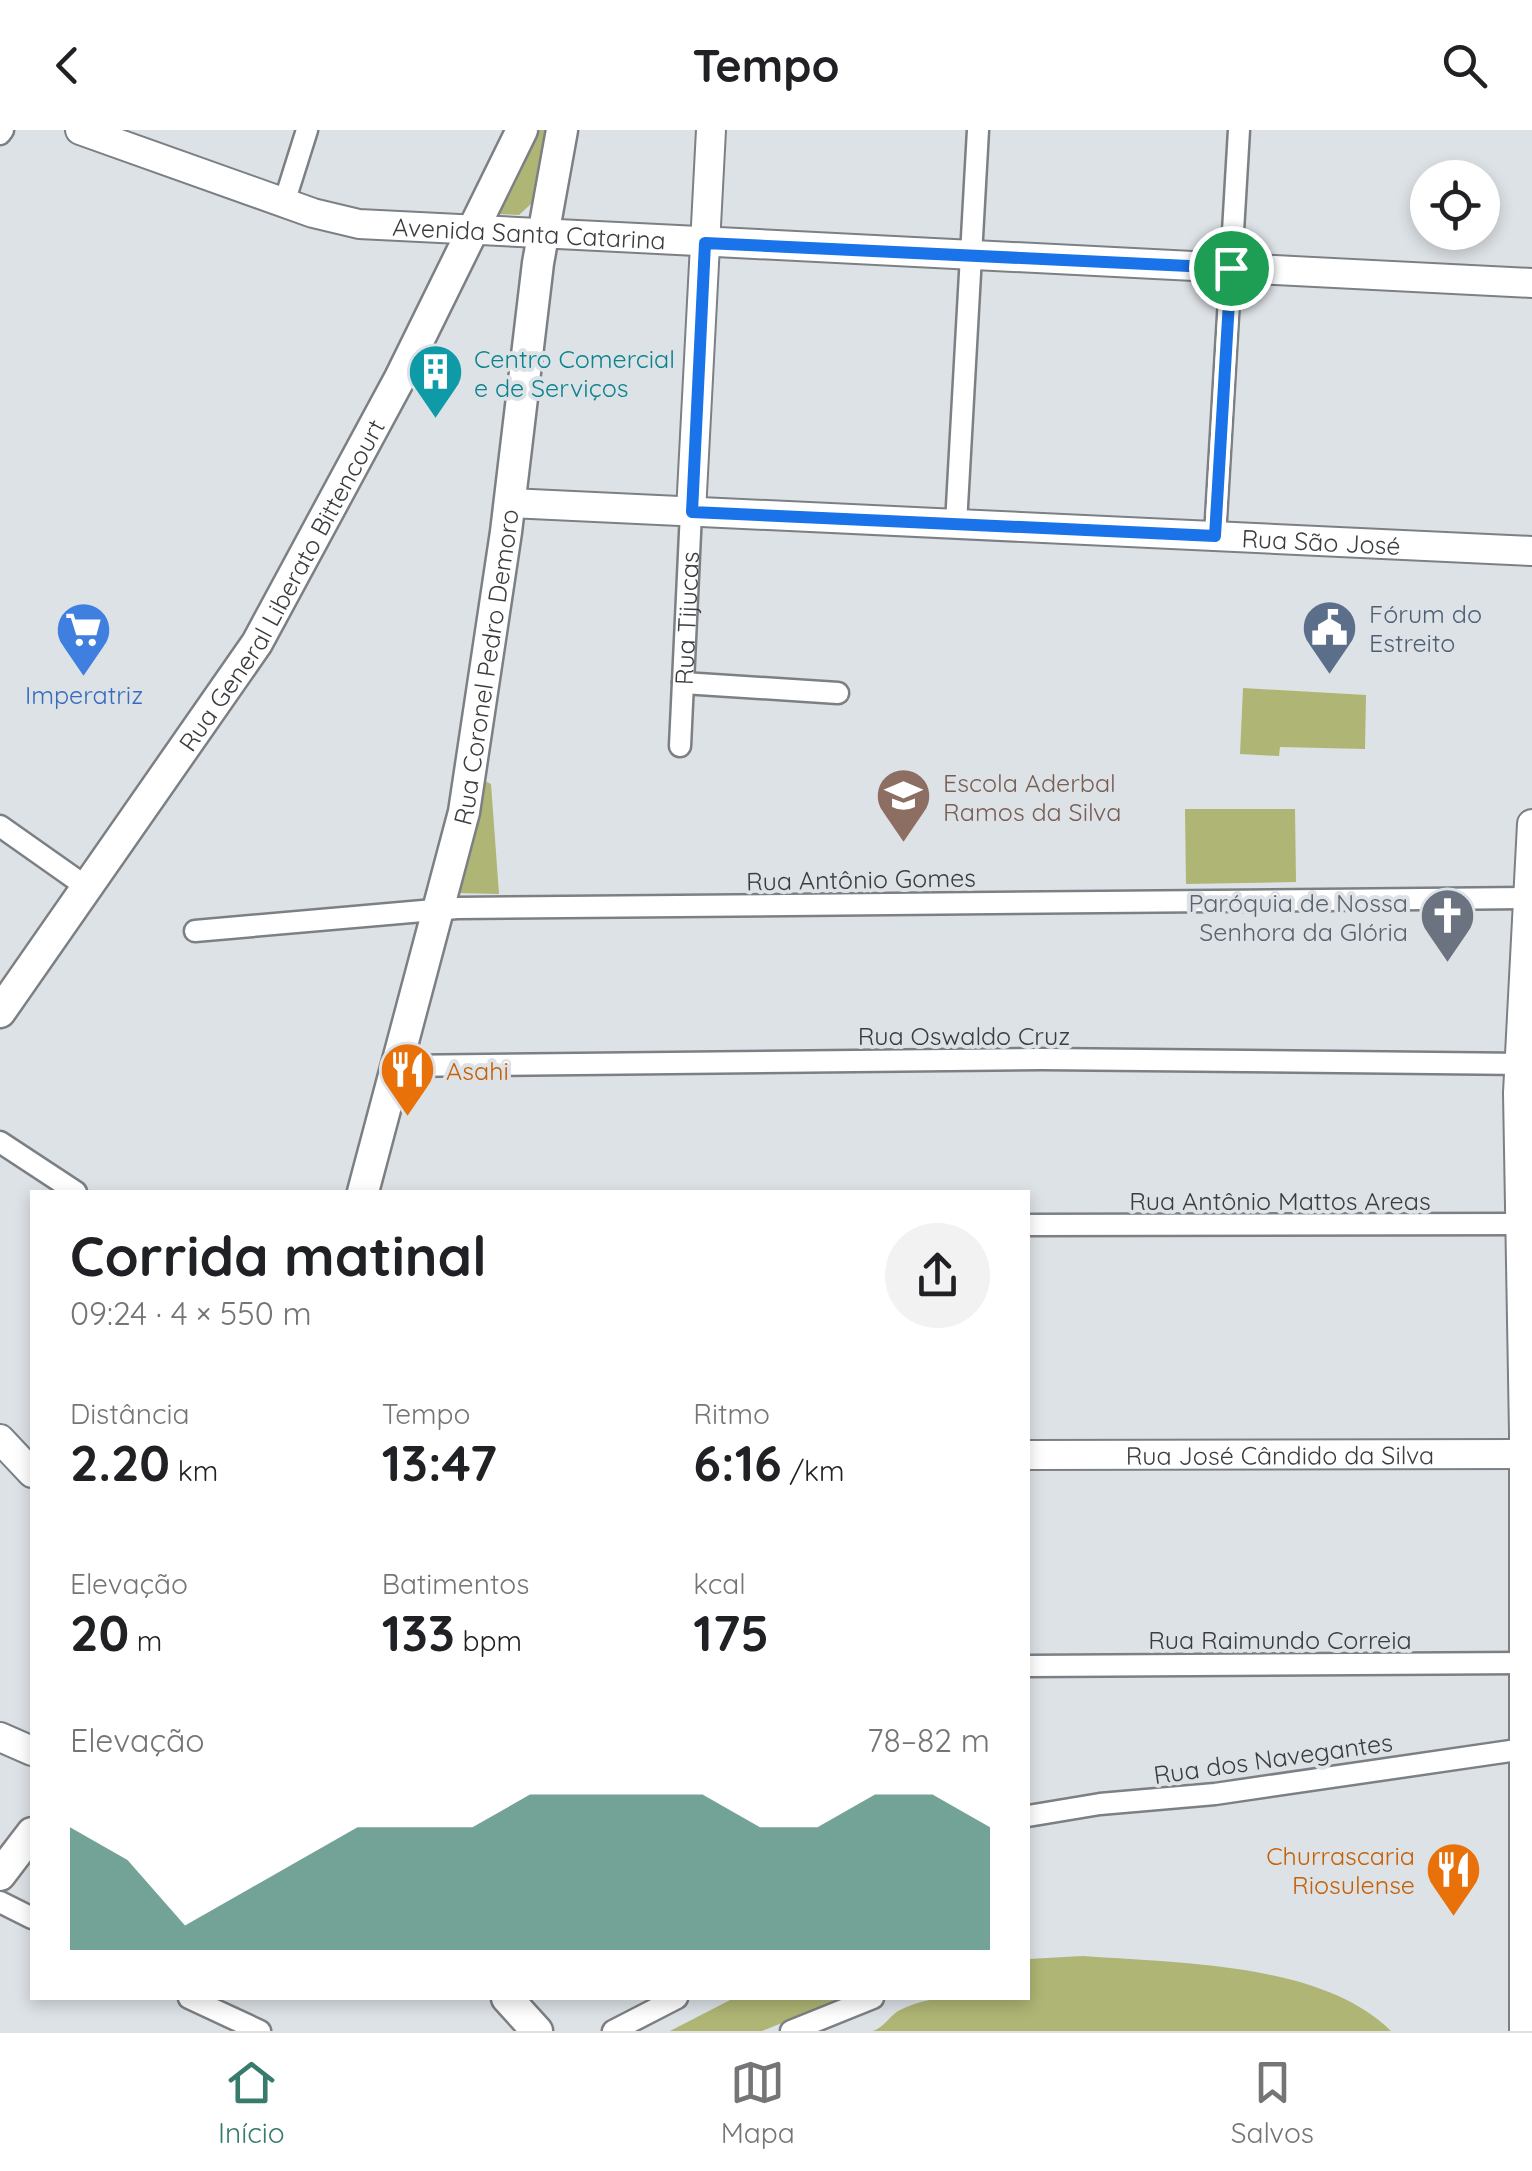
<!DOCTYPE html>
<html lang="pt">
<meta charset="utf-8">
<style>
body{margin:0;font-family:Quicksand,sans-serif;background:#f2f2f2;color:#202124;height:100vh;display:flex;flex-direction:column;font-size:38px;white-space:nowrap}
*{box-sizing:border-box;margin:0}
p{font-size:32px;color:#757577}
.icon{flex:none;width:55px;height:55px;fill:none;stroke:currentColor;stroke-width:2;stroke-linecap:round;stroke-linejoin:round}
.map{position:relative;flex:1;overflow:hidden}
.side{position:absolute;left:30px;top:1060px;width:1000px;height:810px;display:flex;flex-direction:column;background:#fff;border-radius:0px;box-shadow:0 5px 15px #0003}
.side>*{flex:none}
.fabs{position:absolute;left:1410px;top:30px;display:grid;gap:20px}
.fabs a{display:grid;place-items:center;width:90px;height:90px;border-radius:50%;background:#fff;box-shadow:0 5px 15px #0003;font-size:50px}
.pin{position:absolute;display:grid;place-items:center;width:85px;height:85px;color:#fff;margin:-42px;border:5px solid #fff;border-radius:50%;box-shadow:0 2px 10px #0007}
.round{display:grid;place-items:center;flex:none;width:105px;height:105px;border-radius:52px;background:#f2f2f2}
.overview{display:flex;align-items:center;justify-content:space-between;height:170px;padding:0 40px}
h1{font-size:55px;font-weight:800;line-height:75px}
.figures{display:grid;grid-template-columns:repeat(3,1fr);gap:15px;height:170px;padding:10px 40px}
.figures div{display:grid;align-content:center}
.figures b{font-size:50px;font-weight:800}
.figures small{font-size:28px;font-weight:400}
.figures p{font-size:28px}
.chart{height:280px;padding:20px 40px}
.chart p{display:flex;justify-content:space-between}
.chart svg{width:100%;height:180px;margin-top:10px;fill:#387b6c;opacity:.7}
header{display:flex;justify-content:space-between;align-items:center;height:130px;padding:0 40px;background:#fff;font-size:45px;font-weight:800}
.menu{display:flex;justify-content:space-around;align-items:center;height:140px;border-top:2px solid #e0e0e0;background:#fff;font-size:28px;color:#757577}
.menu a{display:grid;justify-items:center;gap:5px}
.menu .selected{color:#387b6c}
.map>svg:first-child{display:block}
.green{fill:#afb574}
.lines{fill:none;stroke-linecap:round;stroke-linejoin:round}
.street-casing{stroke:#7c8084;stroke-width:25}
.secondary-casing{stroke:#7c8084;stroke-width:32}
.primary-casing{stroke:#7c8084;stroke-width:35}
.street{stroke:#fff;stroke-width:20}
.secondary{stroke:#fff;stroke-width:28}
.primary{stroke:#fff;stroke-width:30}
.route-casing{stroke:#fff;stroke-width:20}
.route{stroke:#1a73e8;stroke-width:12}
.labels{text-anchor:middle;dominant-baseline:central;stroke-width:8;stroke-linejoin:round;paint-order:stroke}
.street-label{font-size:25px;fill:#3a3c3e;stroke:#dde2e6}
.culture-label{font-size:25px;fill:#0d838f;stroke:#dde2e6;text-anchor:start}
.service-label{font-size:25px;fill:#4e5e75;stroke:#dde2e6;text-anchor:start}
.shop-label{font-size:25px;fill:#366cbe;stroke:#dde2e6}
.education-label{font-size:25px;fill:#785e54;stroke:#dde2e6;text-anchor:start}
.worship-label{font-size:25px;fill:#5b616d;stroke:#dde2e6;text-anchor:end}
.food-label{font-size:25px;fill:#c56008;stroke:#dde2e6;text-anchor:start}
</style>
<header><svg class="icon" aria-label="back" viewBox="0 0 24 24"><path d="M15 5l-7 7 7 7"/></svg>Tempo<svg class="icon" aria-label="search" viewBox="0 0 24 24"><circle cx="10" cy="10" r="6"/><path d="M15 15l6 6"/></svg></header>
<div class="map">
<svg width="1532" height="1901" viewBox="0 0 1532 1901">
<rect width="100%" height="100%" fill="#dde2e6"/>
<!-- green -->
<g class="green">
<polygon points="526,0 548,0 532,73 519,85 499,84 493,78"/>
<polygon points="1243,558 1366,565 1365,619 1280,617 1279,626 1240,624"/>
<polygon points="485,651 491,654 499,764 456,763 478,653"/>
<polygon points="1185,679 1295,679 1296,752 1186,754"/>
<path d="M1083,1826C1175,1833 1322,1832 1391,1901H873C884,1897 889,1887 898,1881C937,1860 985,1868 1028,1868V1829Z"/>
<polygon points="734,1868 845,1868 762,1901 670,1901"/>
</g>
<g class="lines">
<defs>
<g id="street">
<polyline points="0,4 3,0"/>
<polyline points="284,73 307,0"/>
<polyline points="956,394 978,0"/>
<polyline points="1215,406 1239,0"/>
<polyline points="683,553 838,563"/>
<path id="s1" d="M680,616L691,382"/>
<polyline points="0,696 88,758"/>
<polyline points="195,801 457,778 1528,768"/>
<polyline points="397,936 1042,929 1530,934"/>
<polyline points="0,1012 76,1062"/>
<polyline points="1028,1095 1530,1094"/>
<polyline points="1028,1536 1532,1533"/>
<polyline points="1028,1686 1100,1674 1215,1664 1524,1619"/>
<polyline points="0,1772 32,1788"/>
<polyline points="189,1868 260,1901"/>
<polyline points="613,1901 677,1868"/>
<polyline points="791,1901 873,1868"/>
</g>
<g id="secondary">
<path id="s2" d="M80,0L313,83L359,94L1532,153"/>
<path id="s3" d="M510,373L1532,421"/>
<polyline points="691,382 711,0"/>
<polyline points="0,1309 32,1343"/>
<path id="s4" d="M1028,1325L1532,1324"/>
<polyline points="0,1607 32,1621"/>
<polyline points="1524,1901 1524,1303 1518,963 1532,694"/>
</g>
<g id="primary">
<path id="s5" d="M0,882L257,513L400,248L522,0"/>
<path id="s6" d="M363,1062L464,682L506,402L538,133L562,0"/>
<polyline points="0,1745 32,1703"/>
<polyline points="507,1868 537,1901"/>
</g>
</defs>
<!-- street casing -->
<use href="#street" class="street-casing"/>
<!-- secondary casing -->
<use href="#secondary" class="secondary-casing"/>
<!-- primary casing -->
<use href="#primary" class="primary-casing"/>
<!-- street -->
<use href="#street" class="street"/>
<!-- secondary -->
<use href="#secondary" class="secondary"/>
<!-- primary -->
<use href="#primary" class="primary"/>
</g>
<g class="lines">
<defs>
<polygon id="route" points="705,113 1231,138 1215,406 692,382"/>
</defs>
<!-- route casing -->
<use href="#route" class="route-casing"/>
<!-- route -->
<use href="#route" class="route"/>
</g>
<!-- icons -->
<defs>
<symbol id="building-pin" viewBox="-11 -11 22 30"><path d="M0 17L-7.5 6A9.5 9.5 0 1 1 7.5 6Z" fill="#0f9aa8" stroke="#dde2e6"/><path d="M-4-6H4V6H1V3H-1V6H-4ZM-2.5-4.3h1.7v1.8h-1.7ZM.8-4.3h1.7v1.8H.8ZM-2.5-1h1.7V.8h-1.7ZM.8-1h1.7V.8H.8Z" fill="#fff"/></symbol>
<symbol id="civic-pin" viewBox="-11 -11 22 30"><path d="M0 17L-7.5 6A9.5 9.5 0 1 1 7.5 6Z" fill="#5c6f8a" stroke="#dde2e6"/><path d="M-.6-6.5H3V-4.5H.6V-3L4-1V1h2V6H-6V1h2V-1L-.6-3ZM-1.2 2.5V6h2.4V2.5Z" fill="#fff"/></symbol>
<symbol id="supermarket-pin" viewBox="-11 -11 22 30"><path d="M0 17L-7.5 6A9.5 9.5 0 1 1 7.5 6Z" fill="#3f7fe0" stroke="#dde2e6"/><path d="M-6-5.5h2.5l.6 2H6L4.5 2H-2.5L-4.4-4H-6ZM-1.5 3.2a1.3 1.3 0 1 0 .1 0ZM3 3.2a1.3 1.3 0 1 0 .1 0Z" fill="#fff"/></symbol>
<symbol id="school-pin" viewBox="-11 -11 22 30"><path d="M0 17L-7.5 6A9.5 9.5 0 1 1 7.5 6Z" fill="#8d6e63" stroke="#dde2e6"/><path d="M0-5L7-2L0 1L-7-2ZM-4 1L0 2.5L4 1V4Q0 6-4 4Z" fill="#fff"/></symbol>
<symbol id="church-pin" viewBox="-11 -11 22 30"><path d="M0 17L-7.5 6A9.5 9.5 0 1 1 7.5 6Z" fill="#6b7280" stroke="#dde2e6"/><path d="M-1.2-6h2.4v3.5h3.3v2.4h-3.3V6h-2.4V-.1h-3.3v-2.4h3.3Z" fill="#fff"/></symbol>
<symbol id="restaurant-pin" viewBox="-11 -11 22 30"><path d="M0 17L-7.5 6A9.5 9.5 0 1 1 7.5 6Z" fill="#e8710a" stroke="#dde2e6"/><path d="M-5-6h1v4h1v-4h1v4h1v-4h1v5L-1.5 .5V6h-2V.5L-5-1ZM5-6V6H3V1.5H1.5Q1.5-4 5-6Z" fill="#fff"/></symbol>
</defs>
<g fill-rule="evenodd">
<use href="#building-pin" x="404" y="210" width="63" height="86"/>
<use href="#civic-pin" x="1298" y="466" width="63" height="86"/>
<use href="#supermarket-pin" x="52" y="468" width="63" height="86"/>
<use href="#school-pin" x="872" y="634" width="63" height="86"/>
<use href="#church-pin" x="1416" y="754" width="63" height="86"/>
<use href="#restaurant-pin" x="376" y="908" width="63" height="86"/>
<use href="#restaurant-pin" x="1422" y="1708" width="63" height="86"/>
</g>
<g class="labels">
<!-- street labels -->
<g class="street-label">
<text stroke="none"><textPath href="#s2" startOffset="465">Avenida Santa Catarina</textPath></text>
<text stroke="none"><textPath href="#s3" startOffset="812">Rua São José</textPath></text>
<text stroke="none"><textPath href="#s5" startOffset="512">Rua General Liberato Bittencourt</textPath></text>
<text stroke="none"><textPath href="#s1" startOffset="128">Rua Tijucas</textPath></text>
<text stroke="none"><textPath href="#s6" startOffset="540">Rua Coronel Pedro Demoro</textPath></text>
<text transform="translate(861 749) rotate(-1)">Rua Antônio Gomes</text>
<text x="964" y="905">Rua Oswaldo Cruz</text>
<text x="1280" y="1070">Rua Antônio Mattos Areas</text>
<text stroke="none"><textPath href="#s4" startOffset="252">Rua José Cândido da Silva</textPath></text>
<text x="1280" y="1509">Rua Raimundo Correia</text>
<text transform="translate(1273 1628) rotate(-8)">Rua dos Navegantes</text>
</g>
<!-- culture labels -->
<g class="culture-label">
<text x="474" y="228">Centro Comercial<tspan x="474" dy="29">e de Serviços</tspan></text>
</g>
<!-- service labels -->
<g class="service-label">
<text x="1369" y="483">Fórum do<tspan x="1369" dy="29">Estreito</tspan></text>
</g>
<!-- shop labels -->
<g class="shop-label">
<text x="84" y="564">Imperatriz</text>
</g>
<!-- education labels -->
<g class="education-label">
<text x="943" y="652">Escola Aderbal<tspan x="943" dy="29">Ramos da Silva</tspan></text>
</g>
<!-- worship labels -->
<g class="worship-label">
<text x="1408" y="772">Paróquia de Nossa<tspan x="1408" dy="29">Senhora da Glória</tspan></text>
</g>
<!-- food labels -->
<g class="food-label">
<text x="446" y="940">Asahi</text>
<text x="1415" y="1725" text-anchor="end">Churrascaria<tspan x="1415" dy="29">Riosulense</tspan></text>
</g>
</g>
</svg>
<div class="fabs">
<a><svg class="icon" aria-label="locate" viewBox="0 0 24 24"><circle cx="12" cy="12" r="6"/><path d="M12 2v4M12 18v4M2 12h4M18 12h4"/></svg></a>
</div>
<div class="pin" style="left:1231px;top:138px;background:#1e9e55"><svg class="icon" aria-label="arrive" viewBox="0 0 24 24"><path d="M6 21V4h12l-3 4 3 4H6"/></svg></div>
<section class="side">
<div class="overview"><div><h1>Corrida matinal</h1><p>09:24 · 4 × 550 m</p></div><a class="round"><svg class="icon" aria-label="share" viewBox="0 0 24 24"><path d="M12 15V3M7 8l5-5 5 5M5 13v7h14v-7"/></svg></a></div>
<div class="figures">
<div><p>Distância</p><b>2.20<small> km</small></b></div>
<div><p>Tempo</p><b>13:47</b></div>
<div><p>Ritmo</p><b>6:16<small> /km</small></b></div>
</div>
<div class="figures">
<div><p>Elevação</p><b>20<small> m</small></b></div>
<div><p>Batimentos</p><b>133<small> bpm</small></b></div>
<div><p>kcal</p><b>175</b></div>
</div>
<div class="chart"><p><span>Elevação</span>78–82 m</p>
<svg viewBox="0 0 160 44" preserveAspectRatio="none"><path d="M0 44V14L10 22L20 38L30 30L40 22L50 14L60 14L70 14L80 6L90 6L100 6L110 6L120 14L130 14L140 6L150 6L160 14V44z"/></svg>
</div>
</section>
</div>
<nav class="menu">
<a class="selected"><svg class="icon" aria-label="home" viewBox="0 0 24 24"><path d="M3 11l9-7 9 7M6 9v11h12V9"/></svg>Início</a>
<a><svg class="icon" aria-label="map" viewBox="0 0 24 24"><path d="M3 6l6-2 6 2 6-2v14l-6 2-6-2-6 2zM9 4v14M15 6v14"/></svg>Mapa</a>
<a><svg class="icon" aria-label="saved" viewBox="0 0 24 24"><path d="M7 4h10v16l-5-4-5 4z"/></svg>Salvos</a>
</nav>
